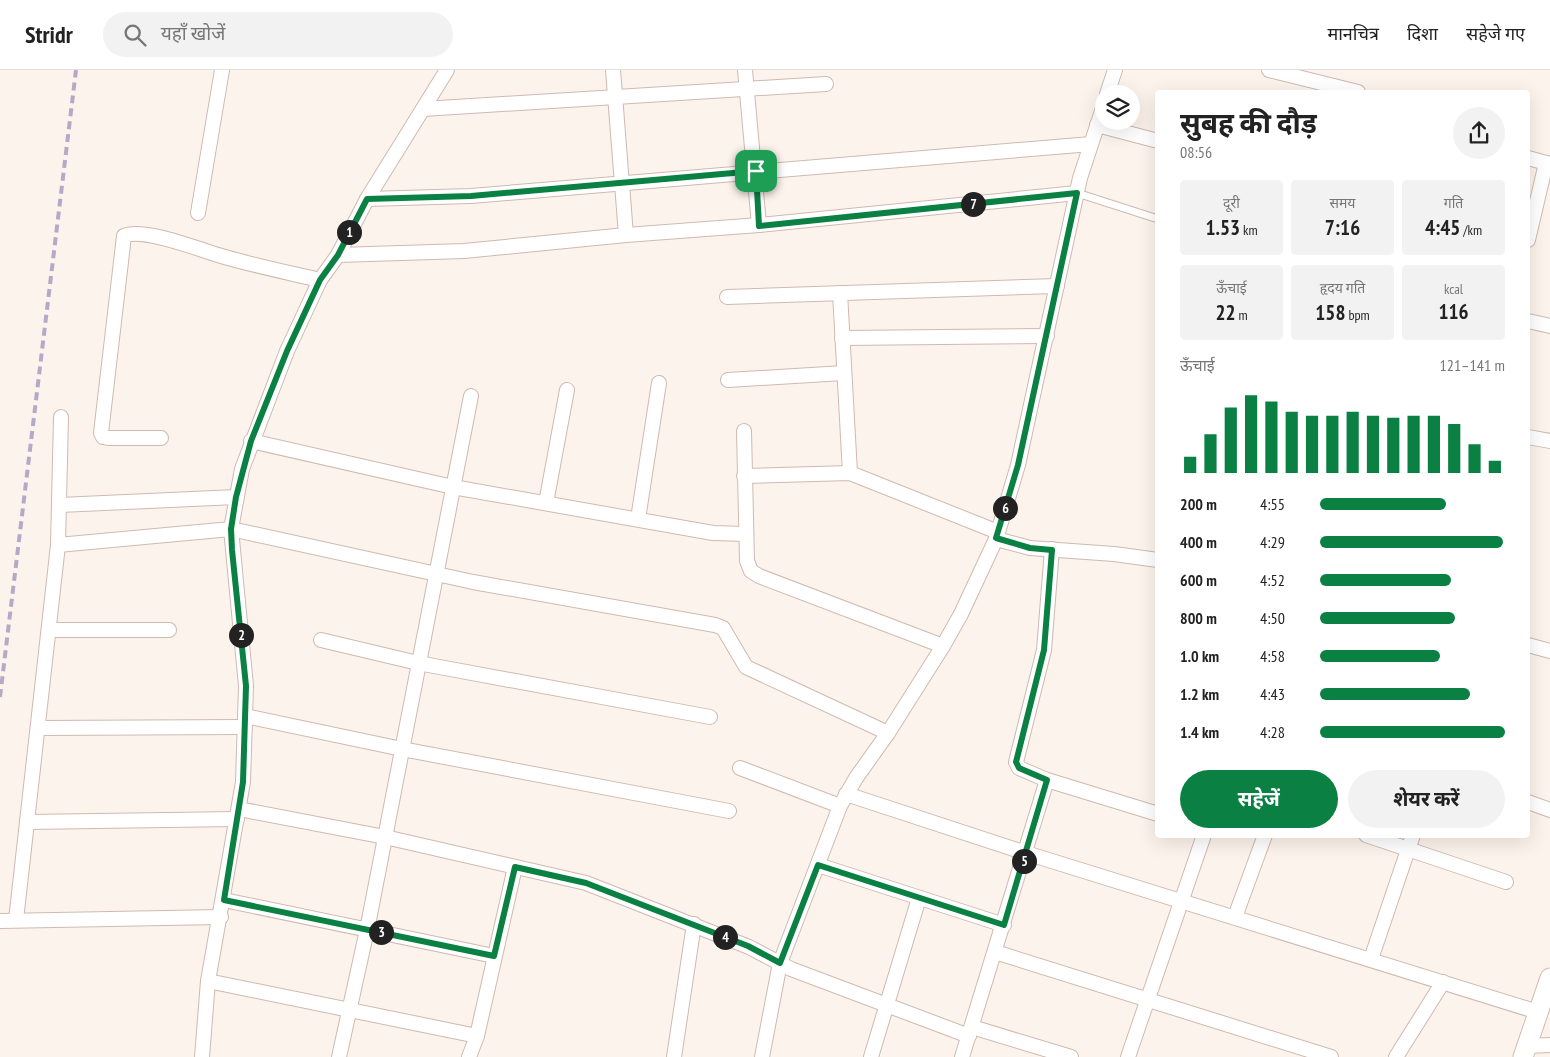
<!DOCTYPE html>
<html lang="hi">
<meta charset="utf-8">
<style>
body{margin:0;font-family:"PT Sans Narrow","Noto Sans Devanagari",sans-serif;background:#f2f2f2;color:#222;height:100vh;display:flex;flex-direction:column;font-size:19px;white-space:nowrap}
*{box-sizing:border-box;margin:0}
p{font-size:16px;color:#767676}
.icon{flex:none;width:28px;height:28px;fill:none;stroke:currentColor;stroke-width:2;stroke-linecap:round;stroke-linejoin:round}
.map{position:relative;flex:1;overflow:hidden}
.side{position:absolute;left:1155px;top:20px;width:375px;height:748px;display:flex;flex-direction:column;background:#fff;border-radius:5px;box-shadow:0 5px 20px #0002}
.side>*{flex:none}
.tools{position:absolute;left:1095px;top:15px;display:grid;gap:10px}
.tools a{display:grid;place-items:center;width:45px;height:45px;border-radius:50%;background:#fff;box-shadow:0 5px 20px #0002;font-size:25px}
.pin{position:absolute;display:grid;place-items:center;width:42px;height:42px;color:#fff;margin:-21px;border-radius:10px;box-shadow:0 2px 8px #0006}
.km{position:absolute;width:25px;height:25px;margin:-12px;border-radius:50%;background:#222;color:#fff;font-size:14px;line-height:25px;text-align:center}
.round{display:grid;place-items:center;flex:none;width:52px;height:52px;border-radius:26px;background:#f2f2f2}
.overview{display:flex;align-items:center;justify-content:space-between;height:85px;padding:0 25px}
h1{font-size:28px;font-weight:700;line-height:38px}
.figures{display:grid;grid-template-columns:repeat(3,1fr);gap:8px;height:85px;padding:5px 25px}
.figures div{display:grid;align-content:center;border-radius:5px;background:#f2f2f2;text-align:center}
.figures b{font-size:21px;font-weight:700}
.figures small{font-size:14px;font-weight:400}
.figures p{font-size:14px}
.chart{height:140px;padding:10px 25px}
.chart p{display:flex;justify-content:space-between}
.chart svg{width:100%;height:90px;margin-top:5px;stroke:#0b8043;stroke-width:6}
.button{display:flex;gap:10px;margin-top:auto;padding:10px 25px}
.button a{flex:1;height:58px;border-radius:30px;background:#0b8043;color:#fff;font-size:20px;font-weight:700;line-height:58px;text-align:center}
.button a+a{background:#f2f2f2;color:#222}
ul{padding:0 25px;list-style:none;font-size:16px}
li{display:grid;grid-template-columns:80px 60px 1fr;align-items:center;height:38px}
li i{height:12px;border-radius:6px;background:#0b8043}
header{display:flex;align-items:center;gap:30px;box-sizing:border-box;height:70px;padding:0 25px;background:#fff;border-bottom:1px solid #e0e0e0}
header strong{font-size:24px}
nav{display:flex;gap:28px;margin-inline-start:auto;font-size:18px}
.search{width:350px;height:45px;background:#f2f2f2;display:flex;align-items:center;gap:12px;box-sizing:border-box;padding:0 18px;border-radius:28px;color:#767676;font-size:19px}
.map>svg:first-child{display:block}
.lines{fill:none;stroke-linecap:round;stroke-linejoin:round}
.lane-casing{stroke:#cfb9b0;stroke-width:9}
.street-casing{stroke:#cfb9b0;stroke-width:16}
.secondary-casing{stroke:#d5bbb1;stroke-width:21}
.lane{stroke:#fff;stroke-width:7}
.street{stroke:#fff;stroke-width:14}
.secondary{stroke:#fff;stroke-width:19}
.rail{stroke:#b5a9c8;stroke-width:4;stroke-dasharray:8 5;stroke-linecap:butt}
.route-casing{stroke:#fff;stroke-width:10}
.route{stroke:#0b8043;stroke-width:6}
</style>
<header>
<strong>Stridr</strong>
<div class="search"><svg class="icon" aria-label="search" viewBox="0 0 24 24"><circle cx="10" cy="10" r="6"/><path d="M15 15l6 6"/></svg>यहाँ खोजें</div>
<nav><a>मानचित्र</a><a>दिशा</a><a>सहेजे गए</a></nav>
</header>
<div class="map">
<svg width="1550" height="987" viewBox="0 0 1550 987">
<rect width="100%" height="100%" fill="#fcf4ec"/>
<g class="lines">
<defs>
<polyline id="lane" points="1077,123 1158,149"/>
<g id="street">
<polyline points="613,0 626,165"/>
<polyline points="745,0 759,155"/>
<polyline points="1269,0 1358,22"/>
<polyline points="1107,24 1115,0"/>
<polyline points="423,39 826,14"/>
<polyline points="1097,55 1158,71"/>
<polyline points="1528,88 1550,94"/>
<polyline points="367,129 471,126 1091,74"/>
<polyline points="198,143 222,0"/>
<polyline points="1528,170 1546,93"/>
<polyline points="338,185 464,181 626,165 759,155 1077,123"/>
<polyline points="840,223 850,403"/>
<polyline points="727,227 1057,216"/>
<polyline points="1528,251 1550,256"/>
<polyline points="842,268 1047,266"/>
<polyline points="728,310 844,303"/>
<polyline points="744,361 747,491 751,501 759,506 943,576"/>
<polyline points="1528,367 1550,371"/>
<path d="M161,368H108L103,367L101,363L124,166C142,157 198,179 218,185C251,195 286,202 320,210"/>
<polyline points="251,371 453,417 713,463 746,464"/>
<polyline points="744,406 850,403 998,462"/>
<polyline points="546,433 567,320"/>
<polyline points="60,435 236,427"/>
<polyline points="638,449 659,313"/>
<polyline points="996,469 1030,478 1114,484 1158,490"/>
<polyline points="58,475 231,459 473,512 715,555 723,558 746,597 888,663"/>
<polyline points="1052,479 1044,580 1016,692 1019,698 1047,710 1158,744"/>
<polyline points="49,560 169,560"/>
<polyline points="321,570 418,593 710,647"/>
<polyline points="1528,575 1550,581"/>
<polyline points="245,646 402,679 729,741"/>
<polyline points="38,658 245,657"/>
<polyline points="740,698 840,736"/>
<polyline points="846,724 1026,783 1538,942"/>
<polyline points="1528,732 1550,740"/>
<polyline points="239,739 385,767 586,813 749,877 791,899 969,966"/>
<polyline points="27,752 237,749"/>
<polyline points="1366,765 1506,812"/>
<polyline points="818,795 1004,855"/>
<polyline points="224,830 494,886"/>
<polyline points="1235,847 1265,765"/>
<polyline points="16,850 58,475 61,347"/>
<polyline points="0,851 221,847"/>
<polyline points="995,882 1331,987"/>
<polyline points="1371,889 1413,765"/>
<polyline points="208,911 477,966"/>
<polyline points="972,957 1071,987"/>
<polyline points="1527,976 1550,975"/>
<polyline points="202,987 208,911 243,712 246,616 231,459 242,399 287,281 320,210 338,185 367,129 447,0"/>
<polyline points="339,987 367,860 471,326"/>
<polyline points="469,987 477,966 515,797"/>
<polyline points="674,987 694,854"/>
<polyline points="762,987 780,893 840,736 856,708 888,663 943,576 961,544 996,469 1018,395 1080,108 1104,35"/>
<polyline points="871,987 919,828"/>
<polyline points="962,987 1047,710"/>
<polyline points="1128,987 1204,765"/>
<polyline points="1396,987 1443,912"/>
</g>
<polyline id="secondary" points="1523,987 1550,908"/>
</defs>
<!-- lane casing -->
<use href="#lane" class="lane-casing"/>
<!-- street casing -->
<use href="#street" class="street-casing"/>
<!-- secondary casing -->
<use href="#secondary" class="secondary-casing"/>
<!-- lane -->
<use href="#lane" class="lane"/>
<!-- street -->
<use href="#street" class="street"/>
<!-- secondary -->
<use href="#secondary" class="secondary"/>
<!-- rail -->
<polyline class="rail" points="0,627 76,0"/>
</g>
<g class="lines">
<defs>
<polygon id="route" points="756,101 759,156 1077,123 1018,395 996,468 1030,478 1052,480 1044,580 1016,692 1019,698 1047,710 1004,855 818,795 780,893 748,876 586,813 515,797 494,886 224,830 243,712 246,616 232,480 231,459 236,427 251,371 287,281 320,210 338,185 367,129 471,126"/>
</defs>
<!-- route casing -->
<use href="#route" class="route-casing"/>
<!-- route -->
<use href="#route" class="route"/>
</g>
</svg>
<div class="tools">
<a><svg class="icon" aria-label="layers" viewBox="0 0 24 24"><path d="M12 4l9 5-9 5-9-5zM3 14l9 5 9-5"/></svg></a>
</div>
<div class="pin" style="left:756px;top:101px;background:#1e9e55"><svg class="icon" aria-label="arrive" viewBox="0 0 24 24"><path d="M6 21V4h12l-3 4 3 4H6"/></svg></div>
<b class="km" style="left:349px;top:162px">1</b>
<b class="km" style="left:241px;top:565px">2</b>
<b class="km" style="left:381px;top:862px">3</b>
<b class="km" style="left:725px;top:867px">4</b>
<b class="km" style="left:1024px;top:791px">5</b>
<b class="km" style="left:1005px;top:438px">6</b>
<b class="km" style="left:973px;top:134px">7</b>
<section class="side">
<div class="overview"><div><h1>सुबह की दौड़</h1><p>08:56</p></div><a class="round"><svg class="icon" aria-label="share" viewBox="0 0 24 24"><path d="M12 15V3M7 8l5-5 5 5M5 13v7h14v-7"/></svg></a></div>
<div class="figures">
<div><p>दूरी</p><b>1.53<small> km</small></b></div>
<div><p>समय</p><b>7:16</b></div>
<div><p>गति</p><b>4:45<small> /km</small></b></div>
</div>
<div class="figures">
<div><p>ऊँचाई</p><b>22<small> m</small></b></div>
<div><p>हृदय गति</p><b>158<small> bpm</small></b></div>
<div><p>kcal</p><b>116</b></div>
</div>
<div class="chart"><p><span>ऊँचाई</span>121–141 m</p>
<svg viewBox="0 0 160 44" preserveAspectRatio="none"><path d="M5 44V36M15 44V25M25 44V12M35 44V6M45 44V9M55 44V14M65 44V16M75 44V16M85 44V14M95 44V16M105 44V17M115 44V16M125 44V16M135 44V20M145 44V30M155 44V38"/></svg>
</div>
<ul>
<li><b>200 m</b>4:55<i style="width:68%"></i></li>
<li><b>400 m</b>4:29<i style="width:99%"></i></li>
<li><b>600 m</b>4:52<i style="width:71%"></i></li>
<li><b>800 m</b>4:50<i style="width:73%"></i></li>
<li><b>1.0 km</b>4:58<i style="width:65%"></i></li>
<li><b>1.2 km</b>4:43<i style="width:81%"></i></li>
<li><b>1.4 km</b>4:28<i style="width:100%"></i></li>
</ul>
<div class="button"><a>सहेजें</a><a>शेयर करें</a></div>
</section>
</div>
